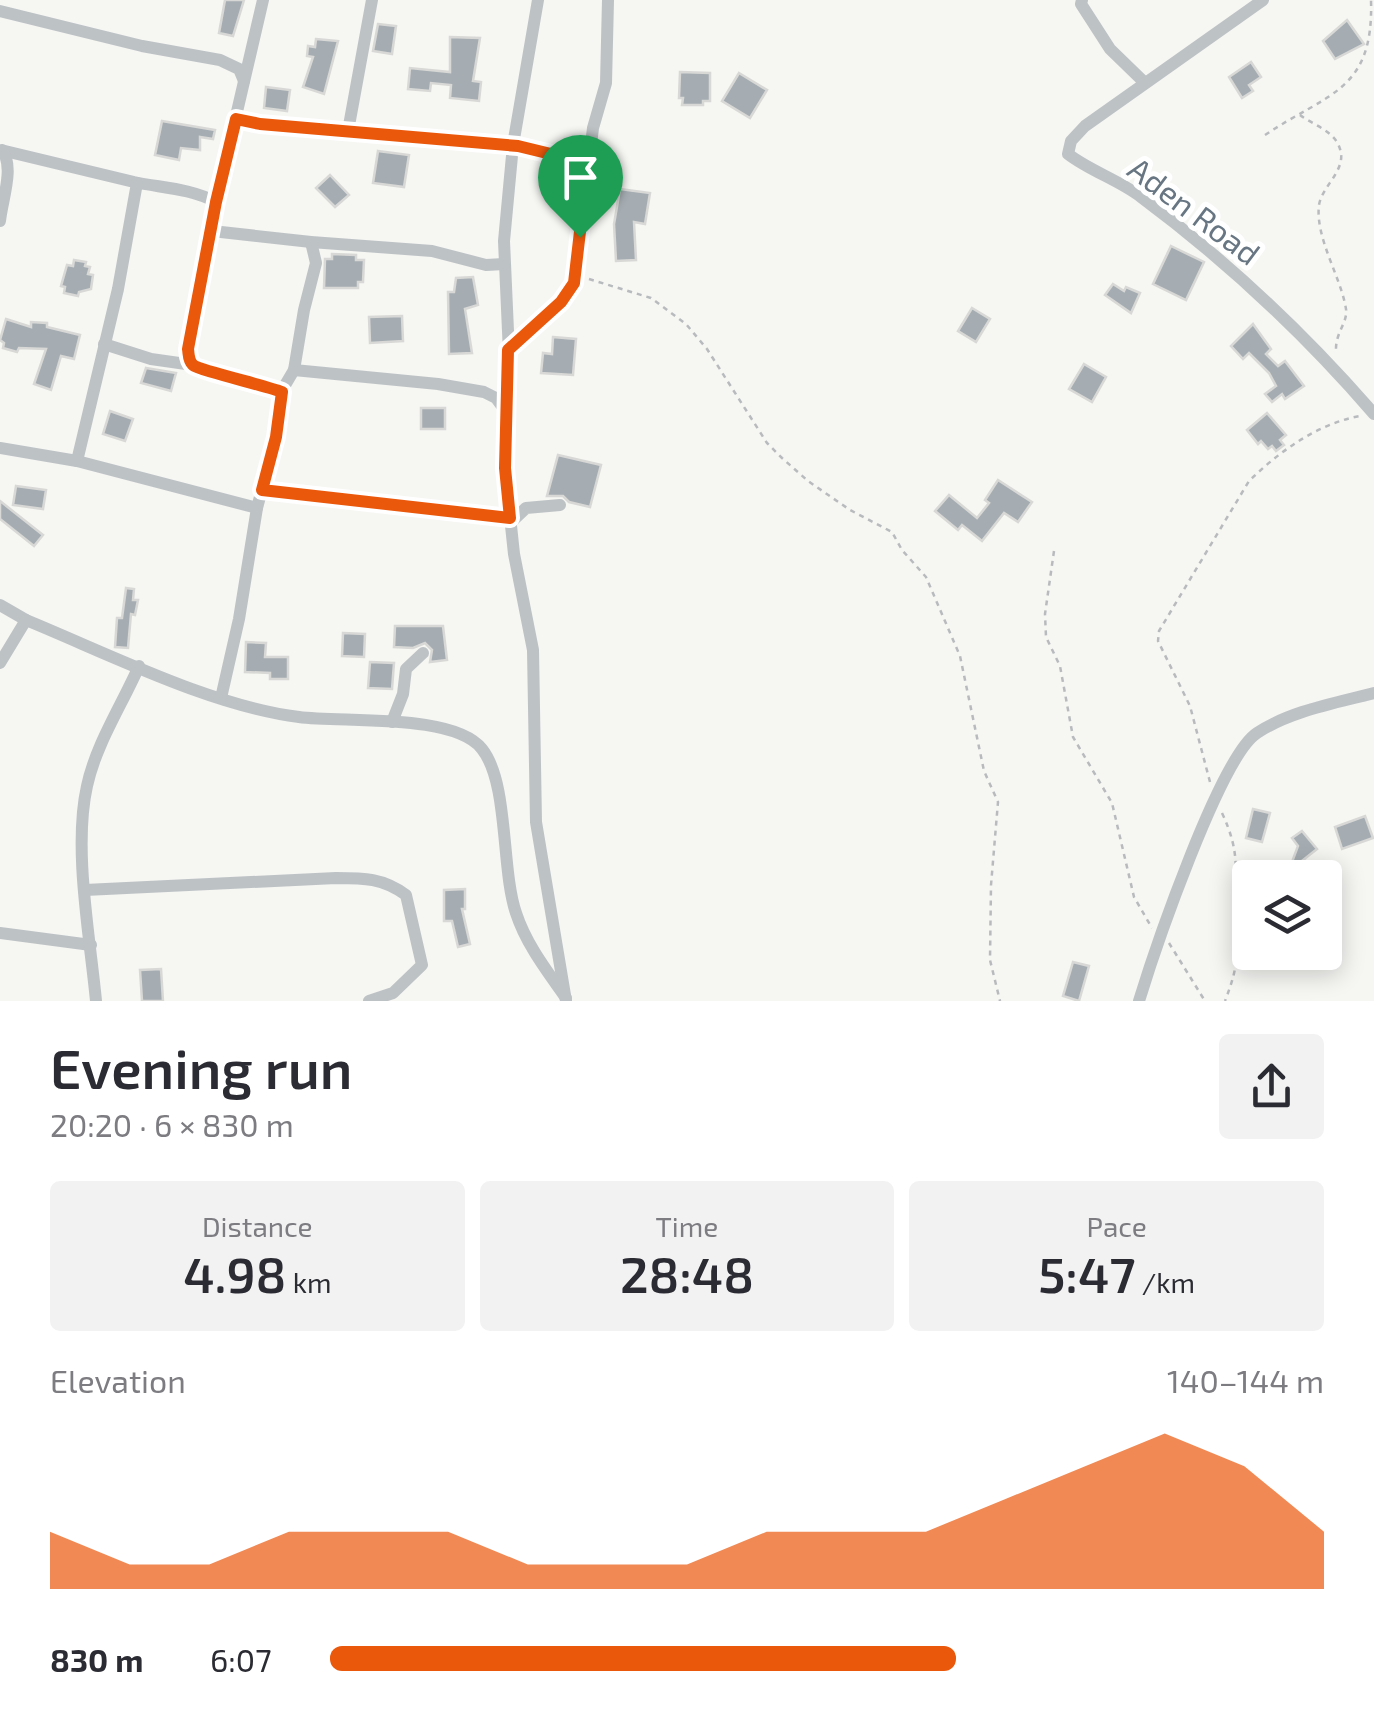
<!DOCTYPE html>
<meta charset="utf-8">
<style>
body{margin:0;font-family:"Exo 2",sans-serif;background:#f2f2f3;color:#2b2b33;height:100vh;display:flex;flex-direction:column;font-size:38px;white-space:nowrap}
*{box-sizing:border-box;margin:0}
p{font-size:32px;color:#7c7c81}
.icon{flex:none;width:55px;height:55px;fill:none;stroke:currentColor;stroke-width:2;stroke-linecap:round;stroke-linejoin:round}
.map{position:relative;height:1001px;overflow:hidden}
.sheet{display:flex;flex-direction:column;background:#fff;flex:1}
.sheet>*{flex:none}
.fabs{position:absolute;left:1232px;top:860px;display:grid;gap:20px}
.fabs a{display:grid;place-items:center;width:110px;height:110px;border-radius:10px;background:#fff;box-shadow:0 5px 25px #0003;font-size:50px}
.pin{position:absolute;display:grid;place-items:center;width:85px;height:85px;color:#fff;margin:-102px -42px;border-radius:50% 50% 50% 0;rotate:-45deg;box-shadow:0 0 10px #0007}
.pin .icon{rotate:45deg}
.round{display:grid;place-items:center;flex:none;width:105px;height:105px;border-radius:10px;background:#f2f2f3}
.headline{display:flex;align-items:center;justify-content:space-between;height:170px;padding:0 50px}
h1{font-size:55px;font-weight:600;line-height:75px}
.stats{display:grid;grid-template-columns:repeat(3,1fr);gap:15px;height:170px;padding:10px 50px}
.stats div{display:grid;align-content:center;border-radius:10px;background:#f2f2f3;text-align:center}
.stats b{font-size:50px;font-weight:600}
.stats small{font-size:28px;font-weight:400}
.stats p{font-size:28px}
.chart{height:280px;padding:20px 50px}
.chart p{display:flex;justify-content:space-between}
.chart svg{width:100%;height:180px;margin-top:10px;fill:#ea580c;opacity:.7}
ul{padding:0 50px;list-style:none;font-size:32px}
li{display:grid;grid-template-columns:160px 120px 1fr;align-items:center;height:75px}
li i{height:25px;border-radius:12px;background:#ea580c}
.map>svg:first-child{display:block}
.building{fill:#a5adb2;stroke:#d8d8d6;stroke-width:2.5}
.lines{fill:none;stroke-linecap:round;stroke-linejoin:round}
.path{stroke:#b8bbbd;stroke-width:2.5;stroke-dasharray:5 5;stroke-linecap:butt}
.minor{stroke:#bdc2c5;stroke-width:12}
.route-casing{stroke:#fff;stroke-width:20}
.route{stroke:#ea580c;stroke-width:12}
.labels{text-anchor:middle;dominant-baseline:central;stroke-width:10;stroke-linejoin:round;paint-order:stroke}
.street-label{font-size:32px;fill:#677682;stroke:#fff}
</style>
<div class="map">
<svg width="1374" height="1001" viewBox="0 0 1374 1001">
<rect width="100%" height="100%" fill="#f6f6f3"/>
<!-- building -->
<g class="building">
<polygon points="225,0 244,0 233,36 219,33"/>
<polygon points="1347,20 1364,44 1335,59 1323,41"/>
<polygon points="378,24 396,26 392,54 373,51"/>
<polygon points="450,37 480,38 473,81 481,82 479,101 450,98 451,85 431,83 430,91 408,89 410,68 450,72"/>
<polygon points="316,39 338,41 324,94 303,87 313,57 307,56 308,46 315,47"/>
<polygon points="1251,62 1261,77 1249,85 1253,91 1242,98 1229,77"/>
<polygon points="680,72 710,73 710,101 703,101 703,105 682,105 683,98 679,98"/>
<polygon points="739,73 767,90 750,118 722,101"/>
<polygon points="266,87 290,90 287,111 264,108"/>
<polygon points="162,121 215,130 213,139 200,137 200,150 181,148 179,160 155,155"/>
<polygon points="378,151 409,155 404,187 373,183"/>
<polygon points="330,175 349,195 335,207 316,188"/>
<polygon points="620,189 650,193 645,224 634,222 636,260 616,261 614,224"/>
<polygon points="1171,246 1204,262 1186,300 1153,284"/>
<polygon points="332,254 356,255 356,260 364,260 363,282 358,282 358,288 324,288 325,259 332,259"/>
<polygon points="74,260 86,262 85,266 90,267 88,274 93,275 91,289 79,292 78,296 64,293 65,287 61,286 67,265 73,266"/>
<polygon points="473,277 478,305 465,309 472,353 449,354 448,292 454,292 456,278"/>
<polygon points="1113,284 1124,291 1126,287 1140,293 1131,313 1105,295"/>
<polygon points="972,308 990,319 976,342 958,331"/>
<polygon points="402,316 403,341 370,343 369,317"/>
<polygon points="6,319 31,327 31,322 47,323 47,327 80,335 74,359 61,356 51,390 34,384 46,349 19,348 17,352 3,348 4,343 0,340"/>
<polygon points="1253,324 1271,349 1266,354 1278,366 1285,361 1304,386 1285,399 1282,394 1272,402 1265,394 1276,386 1269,373 1249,353 1243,359 1231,346"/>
<polygon points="553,337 576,339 573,375 541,373 543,353 552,354"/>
<polygon points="1084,364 1106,377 1092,402 1069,389"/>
<polygon points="146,368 176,373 171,391 141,383"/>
<rect x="421" y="408" width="24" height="21"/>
<polygon points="110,411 133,419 125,441 103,434"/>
<polygon points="1267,413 1286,435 1280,440 1284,445 1276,451 1272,446 1268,449 1261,441 1258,444 1247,430"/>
<polygon points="558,455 601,465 590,507 569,502 563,496 547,496"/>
<polygon points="998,480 1032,502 1018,522 1004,513 982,541 962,525 958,530 935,511 949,495 977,518 989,503 985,500"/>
<polygon points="16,486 46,490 43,509 13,505"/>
<polygon points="0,501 43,535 34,546 0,519"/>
<polygon points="126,588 134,589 133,600 138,600 135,615 131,614 128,648 115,647 117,618 122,618"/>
<polygon points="395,626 443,626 447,660 430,662 432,650 425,643 413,648 394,647"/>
<polygon points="343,633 365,634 364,657 342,656"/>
<polygon points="246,642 266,643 265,657 288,657 288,679 270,679 270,673 245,672"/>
<polygon points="370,662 394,663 392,689 368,688"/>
<polygon points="1253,809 1270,813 1262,842 1246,838"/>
<polygon points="1365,816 1373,838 1342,849 1335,827"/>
<polygon points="1302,831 1317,849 1303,860 1319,866 1315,878 1286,878 1298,846 1292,838"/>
<polygon points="465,889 465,909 462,909 470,944 458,947 452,921 444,921 444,890"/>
<polygon points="1073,962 1089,966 1079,1001 1063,996"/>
<polygon points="161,969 163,1001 142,1001 140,970"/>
</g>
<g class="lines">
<!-- path -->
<g class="path">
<path d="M1300,115C1313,125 1335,131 1340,149C1347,170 1322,186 1319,205C1315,238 1341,277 1346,309C1348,323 1335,332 1336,352"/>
<path d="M1265,135C1327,93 1374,92 1371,0"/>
<polyline points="589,279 651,298 686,324 707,349 767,443 782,458 808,481 850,510 892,532 902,550 926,577 960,656 984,771 998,802 991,885 990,960 1000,1001"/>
<polyline points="1054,551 1045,614 1046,637 1060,666 1073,737 1112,803 1134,897 1152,928"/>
<path d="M1210,782L1190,706L1158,641L1159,631L1249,481C1280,451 1317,424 1360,416"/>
<path d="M1222,813C1242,856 1234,871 1235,915C1237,955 1240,962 1225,1001"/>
<polyline points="1169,943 1205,1001"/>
</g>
<!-- minor -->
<g class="minor">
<path d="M263,0L216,202L188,349C189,355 188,360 193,365C200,372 266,386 281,392"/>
<polyline points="538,0 513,145 504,241 510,376 505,469 514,554 533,650 536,822 566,1001"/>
<polyline points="1082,0 1081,4 1110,49 1145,83"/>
<path d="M1263,0L1085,126L1071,141L1068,154C1090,171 1119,180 1141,197C1227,261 1304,333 1374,414"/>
<polyline points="0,11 142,46 220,60 239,69 244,81"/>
<polyline points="237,119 519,145 589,163"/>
<polyline points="348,131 372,0"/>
<path d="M5,151C48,161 91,172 134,182C162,188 189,188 216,202"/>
<path d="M0,221C2,200 15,167 2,150"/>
<polyline points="212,231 311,242 432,251 486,265 504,264"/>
<polyline points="104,344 151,359 193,365"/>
<polyline points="509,350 561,302 574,283 593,128 606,83 608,0"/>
<polyline points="294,370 438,384 484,392 496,398 507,413"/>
<polyline points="0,448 77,461 257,508"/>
<polyline points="77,461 118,289 137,183"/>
<polyline points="262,490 395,503 510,519"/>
<polyline points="510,523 526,508 560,505"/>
<path d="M0,605L26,620C109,654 211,706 299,717C343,723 454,713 482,749C509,783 501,869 516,913C526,944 547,971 566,998"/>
<polyline points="0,663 26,620"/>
<polyline points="221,698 239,619 257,508 276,437 281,392 294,370 304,310 316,263 311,242"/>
<polyline points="392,722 403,694 406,669 423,653"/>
<path d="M85,890L336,878C364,878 383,878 406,895L422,965L393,993L369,1001"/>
<polyline points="0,933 91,945"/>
<path d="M96,1001C90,937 73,848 87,786C96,744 122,705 139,666"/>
<path d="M1139,1001C1154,952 1220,757 1257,733C1290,711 1336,703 1374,693"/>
</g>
</g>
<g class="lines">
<defs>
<path id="route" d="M236,119L260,124L518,146L588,163L574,283L561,302L508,350L505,468L510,518L262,490L276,437L282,392C267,386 198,370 193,365C188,360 189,355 188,349L216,202Z"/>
</defs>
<!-- route casing -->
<use href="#route" class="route-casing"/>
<!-- route -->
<use href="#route" class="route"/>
</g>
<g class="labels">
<!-- street labels -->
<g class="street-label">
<text transform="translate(1195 210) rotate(37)">Aden Road</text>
</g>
</g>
</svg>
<div class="fabs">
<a><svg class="icon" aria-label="layers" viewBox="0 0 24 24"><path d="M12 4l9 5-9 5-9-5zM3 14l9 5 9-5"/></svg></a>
</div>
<div class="pin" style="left:580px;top:237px;background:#1e9e55"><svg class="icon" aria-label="arrive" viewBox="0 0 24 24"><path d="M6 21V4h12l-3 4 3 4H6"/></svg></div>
</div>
<section class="sheet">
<div class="headline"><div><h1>Evening run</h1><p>20:20 · 6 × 830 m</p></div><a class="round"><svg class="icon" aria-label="share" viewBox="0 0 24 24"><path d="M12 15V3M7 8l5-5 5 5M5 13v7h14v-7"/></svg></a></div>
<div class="stats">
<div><p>Distance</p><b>4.98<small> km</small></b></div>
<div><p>Time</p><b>28:48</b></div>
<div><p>Pace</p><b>5:47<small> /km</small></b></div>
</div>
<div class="chart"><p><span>Elevation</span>140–144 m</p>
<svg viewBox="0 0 160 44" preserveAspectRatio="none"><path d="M0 44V30L10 38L20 38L30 30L40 30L50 30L60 38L70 38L80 38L90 30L100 30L110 30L120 22L130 14L140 6L150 14L160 30V44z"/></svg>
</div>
<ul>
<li><b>830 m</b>6:07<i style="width:63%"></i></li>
</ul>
</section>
